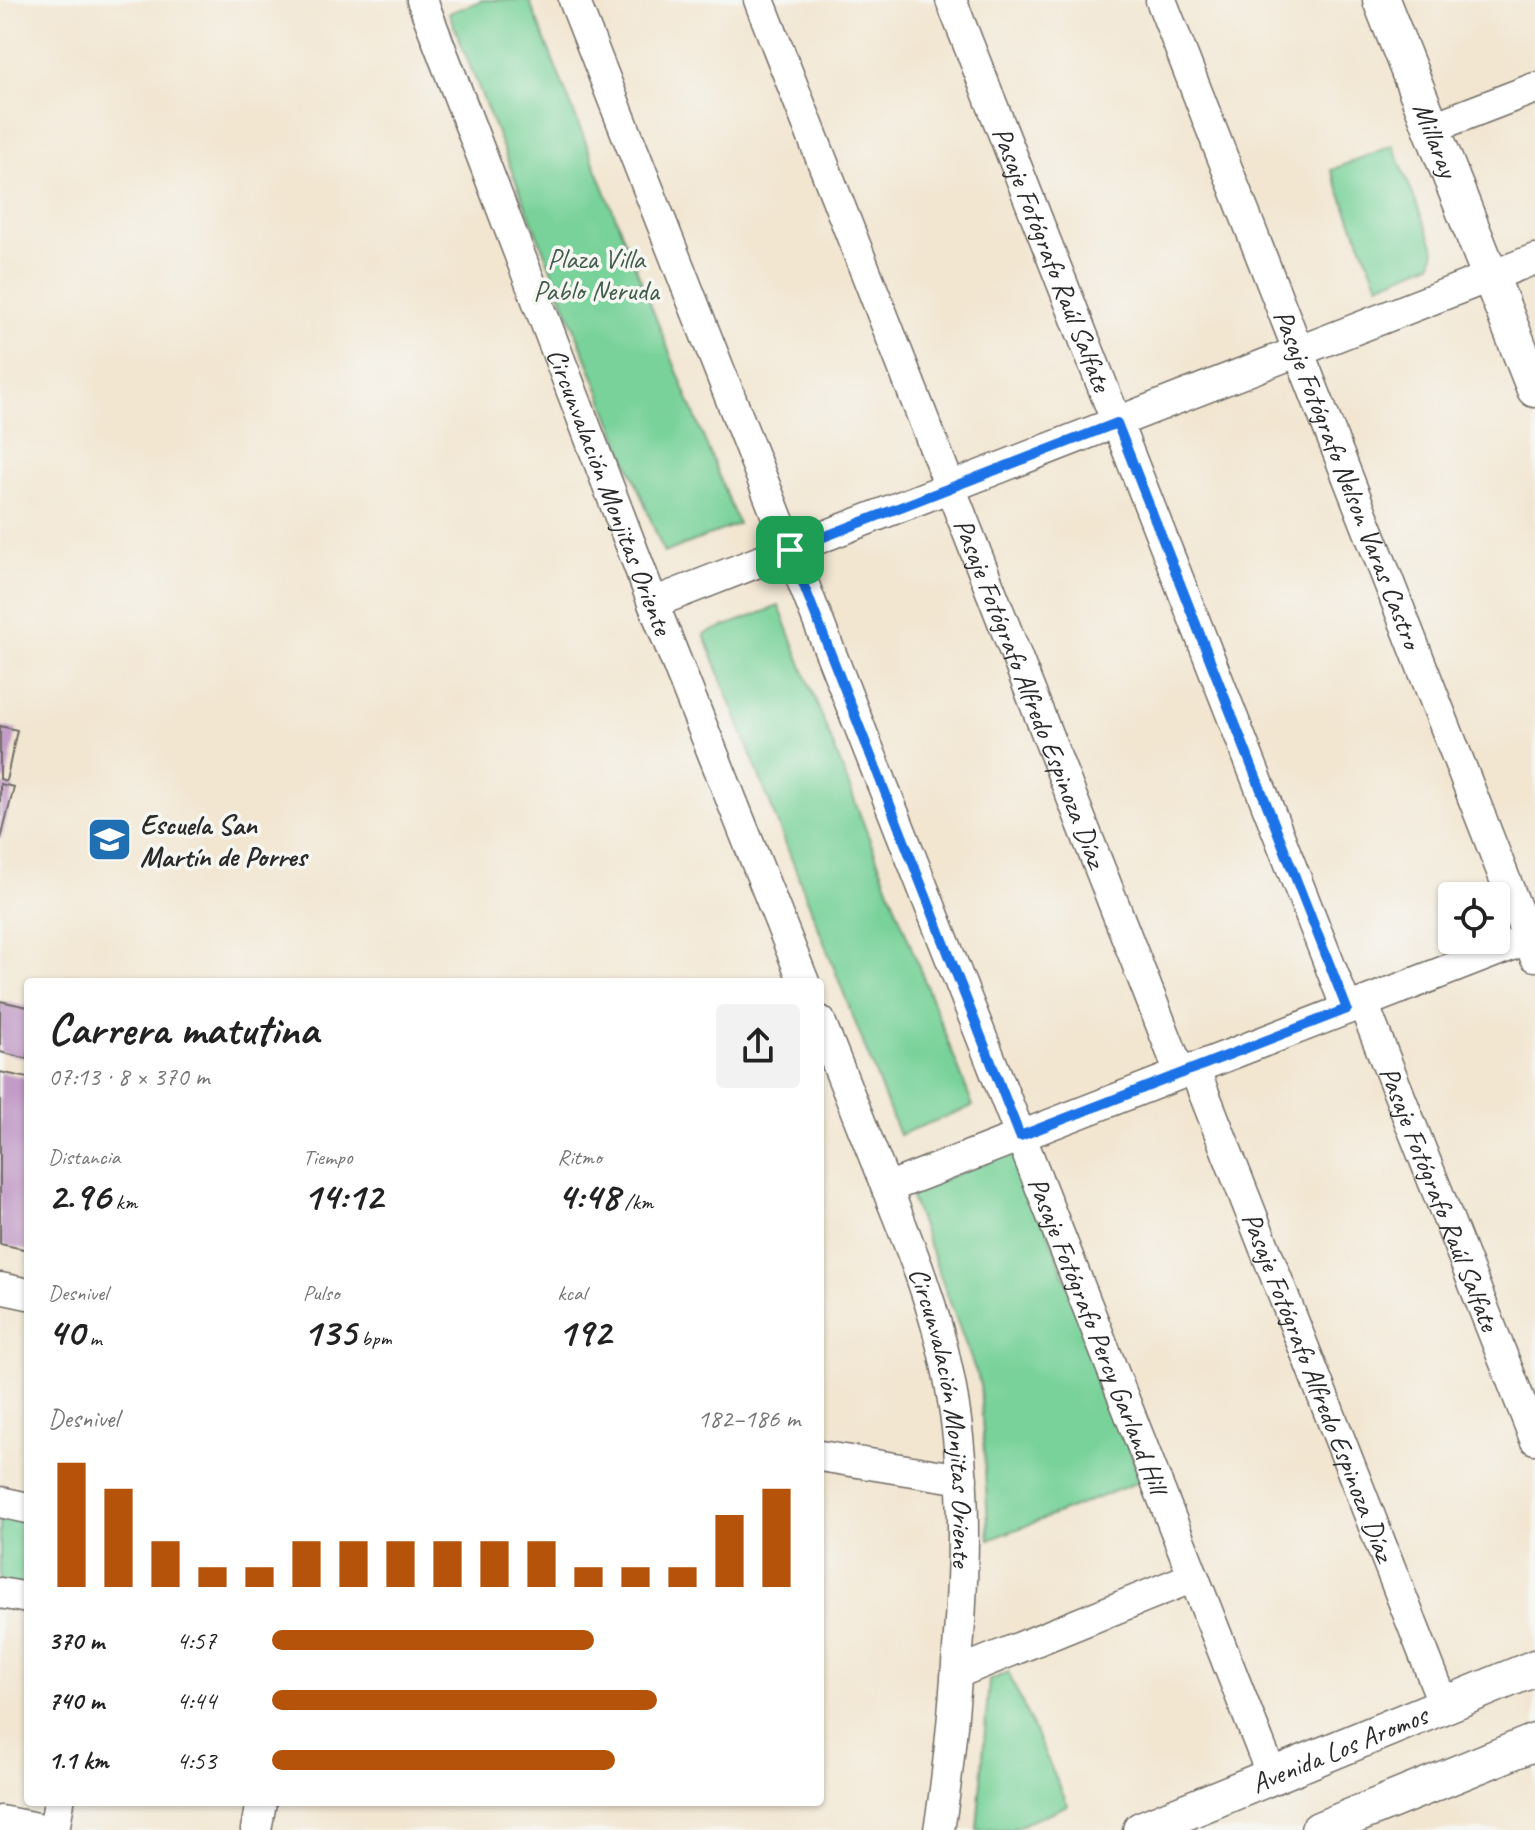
<!DOCTYPE html>
<html lang="es">
<meta charset="utf-8">
<style>
body{margin:0;font-family:Caveat,sans-serif;background:#f2f2f2;color:#222;height:100vh;display:flex;flex-direction:column;font-size:30px;white-space:nowrap}
*{box-sizing:border-box;margin:0}
p{font-size:26px;color:#767676}
.icon{flex:none;width:44px;height:44px;fill:none;stroke:currentColor;stroke-width:2;stroke-linecap:round;stroke-linejoin:round}
.map{position:relative;flex:1;overflow:hidden}
.sheet{position:absolute;left:24px;top:978px;width:800px;height:828px;display:flex;flex-direction:column;background:#fff;border-radius:8px;box-shadow:0 2px 6px #0004}
.sheet>*{flex:none}
.fabs{position:absolute;left:1438px;top:882px;display:grid;gap:16px}
.fabs a{display:grid;place-items:center;width:72px;height:72px;border-radius:8px;background:#fff;box-shadow:0 2px 6px #0004;font-size:40px}
.pin{position:absolute;display:grid;place-items:center;width:68px;height:68px;color:#fff;margin:-34px;border-radius:16px;box-shadow:0 4px 12px #0006}
.round{display:grid;place-items:center;flex:none;width:84px;height:84px;border-radius:8px;background:#f2f2f2}
.head{display:flex;align-items:center;justify-content:space-between;height:136px;padding:0 24px}
h1{font-size:44px;font-weight:700;line-height:60px}
.figures{display:grid;grid-template-columns:repeat(3,1fr);gap:12px;height:136px;padding:8px 24px}
.figures div{display:grid;align-content:center}
.figures b{font-size:40px;font-weight:700}
.figures small{font-size:22px;font-weight:400}
.figures p{font-size:22px}
.chart{height:224px;padding:16px 24px}
.chart p{display:flex;justify-content:space-between}
.chart svg{width:100%;height:144px;margin-top:8px;stroke:#b45309;stroke-width:6}
ul{padding:0 24px;list-style:none;font-size:26px}
li{display:grid;grid-template-columns:128px 96px 1fr;align-items:center;height:60px}
li i{height:20px;border-radius:10px;background:#b45309}
.map>svg:first-child{display:block}
.green{fill:#78d299;stroke:#527e62;stroke-width:2}
.building{fill:#c29cc7}
.lines{fill:none;stroke-linecap:round;stroke-linejoin:round}
.minor-casing{stroke:#716c65;stroke-width:33}
.tertiary-casing{stroke:#716c65;stroke-width:39}
.minor{stroke:#fff;stroke-width:30}
.tertiary{stroke:#fff;stroke-width:36}
.route-casing{stroke:#fff;stroke-width:16}
.route{stroke:#1a73e8;stroke-width:10}
.labels{text-anchor:middle;dominant-baseline:central;stroke-width:7;stroke-linejoin:round;paint-order:stroke}
.street-label{font-size:28px;fill:#2b2b2b;stroke:#f6f6f2}
.park-label{font-size:28px;fill:#425d4c;stroke:#f6f6f2}
.poi-label{font-size:28px;font-weight:bold;fill:#2b2b2b;stroke:#f6f6f2;text-anchor:start}
</style>
<div class="map">
<svg width="1535" height="1830" viewBox="0 0 1535 1830">
<rect width="100%" height="100%" fill="#f6f6f2"/>
<filter id="ink" filterUnits="userSpaceOnUse"><feTurbulence type="fractalNoise" baseFrequency=".0125" numOctaves="2"/><feDisplacementMap in="SourceGraphic" scale="16" xChannelSelector="R" yChannelSelector="G"/><feConvolveMatrix kernelMatrix="1 2 1 2 8 2 1 2 1" color-interpolation-filters="sRGB"/></filter>
<filter id="wash" filterUnits="userSpaceOnUse"><feTurbulence type="fractalNoise" baseFrequency=".006" numOctaves="4" result="noise"/><feDisplacementMap in="SourceGraphic" scale="32" xChannelSelector="R" yChannelSelector="G"/><feGaussianBlur stdDeviation="1.8" result="paint"/><feColorMatrix in="noise" values="0 0 0 0 0 0 0 0 0 0 0 0 0 0 0 0 0 1.4 0 .05"/><feComposite in="paint" operator="in"/></filter>
<g filter="url(#wash)">
<rect width="100%" height="100%" fill="#f2e6d1"/>
<!-- green -->
<g class="green">
<polygon points="483,0 529,0 738,524 664,553 449,13"/>
<polygon points="1393,145 1435,250 1432,263 1378,285 1331,170"/>
<polygon points="779,606 973,1106 899,1135 704,634"/>
<polygon points="1018,1151 1141,1481 989,1540 980,1383 909,1192"/>
<polygon points="0,1515 28,1520 28,1588 0,1582"/>
<polygon points="1008,1672 1068,1805 1010,1830 977,1830 989,1681"/>
</g>
<g id="blocks">
<!-- building -->
<g class="building">
<polygon points="0,726 17,730 6,781 0,779"/>
<polygon points="0,784 14,787 1,839 0,839"/>
<polygon points="0,1001 28,1007 28,1059 0,1052"/>
<polygon points="0,1072 28,1078 28,1250 0,1244"/>
</g>
</g>
</g>
<g filter="url(#ink)">
<use href="#blocks" fill-opacity="0" stroke="#716c65" stroke-width="2"/>
<g class="lines">
<defs>
<g id="minor">
<path id="s1" d="M422,0L653,603L804,982"/>
<path id="s2" d="M574,0L1272,1776"/>
<path id="s3" d="M759,0L1180,1073"/>
<path id="s4" d="M951,0L1347,1009"/>
<path id="s5" d="M1161,0L1535,956"/>
<polyline points="1431,128 1535,88"/>
<polyline points="653,603 1535,259"/>
<path id="s6" d="M1363,1003L1535,1439"/>
<path id="s7" d="M820,1021C842,1075 863,1130 885,1184C910,1246 935,1307 948,1373C967,1465 965,1557 958,1650C954,1710 949,1770 939,1830"/>
<path id="s8" d="M1194,1068L1444,1705"/>
<polyline points="887,1188 1535,936"/>
<polyline points="0,1288 28,1294"/>
<polyline points="820,1456 962,1479"/>
<polyline points="0,1502 28,1508"/>
<polyline points="0,1593 28,1598"/>
<polyline points="957,1673 1193,1577"/>
<polyline points="0,1821 48,1830"/>
<polyline points="54,1830 59,1802"/>
<polyline points="256,1830 261,1802"/>
</g>
<g id="tertiary">
<path id="s9" d="M1381,0L1535,389"/>
<path id="s10" d="M1141,1830L1535,1668"/>
<polyline points="1319,1830 1535,1742"/>
</g>
</defs>
<!-- minor casing -->
<use href="#minor" class="minor-casing"/>
<!-- tertiary casing -->
<use href="#tertiary" class="tertiary-casing"/>
<!-- minor -->
<use href="#minor" class="minor"/>
<!-- tertiary -->
<use href="#tertiary" class="tertiary"/>
</g>
</g>
<g class="lines" filter="url(#ink)">
<defs>
<polygon id="route" points="1117,423 1347,1009 1020,1136 790,550"/>
</defs>
<!-- route casing -->
<use href="#route" class="route-casing"/>
<!-- route -->
<use href="#route" class="route"/>
</g>
<!-- icons -->
<defs>
<symbol id="school-square" viewBox="-11 -11 22 22"><rect x="-9" y="-9" width="18" height="18" rx="4" fill="#1f6fb2" stroke="#f6f6f2"/><path d="M0-5L7-2L0 1L-7-2ZM-4 1L0 2.5L4 1V4Q0 6-4 4Z" fill="#fff"/></symbol>
</defs>
<g fill-rule="evenodd">
<use href="#school-square" x="84" y="814" width="51" height="51"/>
</g>
<g class="labels">
<!-- street labels -->
<g class="street-label">
<text stroke="none"><textPath href="#s9" startOffset="150">Millaray</textPath></text>
<text stroke="none"><textPath href="#s4" startOffset="278">Pasaje Fotógrafo Raúl Salfate</textPath></text>
<text stroke="none"><textPath href="#s5" startOffset="514">Pasaje Fotógrafo Nelson Varas Castro</textPath></text>
<text stroke="none"><textPath href="#s1" startOffset="526">Circunvalación Monjitas Oriente</textPath></text>
<text stroke="none"><textPath href="#s3" startOffset="744">Pasaje Fotógrafo Alfredo Espinoza Díaz</textPath></text>
<text stroke="none"><textPath href="#s6" startOffset="210">Pasaje Fotógrafo Raúl Salfate</textPath></text>
<text stroke="none"><textPath href="#s2" startOffset="1434">Pasaje Fotógrafo Percy Garland Hill</textPath></text>
<text stroke="none"><textPath href="#s8" startOffset="342">Pasaje Fotógrafo Alfredo Espinoza Díaz</textPath></text>
<text stroke="none"><textPath href="#s7" startOffset="418">Circunvalación Monjitas Oriente</textPath></text>
<text stroke="none"><textPath href="#s10" startOffset="214">Avenida Los Aromos</textPath></text>
</g>
<!-- park labels -->
<g class="park-label">
<text x="596" y="258">Plaza Villa<tspan x="596" dy="32">Pablo Neruda</tspan></text>
</g>
<!-- poi labels -->
<g class="poi-label">
<text x="140" y="824">Escuela San<tspan x="140" dy="32">Martín de Porres</tspan></text>
</g>
</g>
</svg>
<div class="fabs">
<a><svg class="icon" aria-label="locate" viewBox="0 0 24 24"><circle cx="12" cy="12" r="6"/><path d="M12 2v4M12 18v4M2 12h4M18 12h4"/></svg></a>
</div>
<div class="pin" style="left:790px;top:550px;background:#1e9e55"><svg class="icon" aria-label="arrive" viewBox="0 0 24 24"><path d="M6 21V4h12l-3 4 3 4H6"/></svg></div>
<section class="sheet">
<div class="head"><div><h1>Carrera matutina</h1><p>07:13 · 8 × 370 m</p></div><a class="round"><svg class="icon" aria-label="share" viewBox="0 0 24 24"><path d="M12 15V3M7 8l5-5 5 5M5 13v7h14v-7"/></svg></a></div>
<div class="figures">
<div><p>Distancia</p><b>2.96<small> km</small></b></div>
<div><p>Tiempo</p><b>14:12</b></div>
<div><p>Ritmo</p><b>4:48<small> /km</small></b></div>
</div>
<div class="figures">
<div><p>Desnivel</p><b>40<small> m</small></b></div>
<div><p>Pulso</p><b>135<small> bpm</small></b></div>
<div><p>kcal</p><b>192</b></div>
</div>
<div class="chart"><p><span>Desnivel</span>182–186 m</p>
<svg viewBox="0 0 160 44" preserveAspectRatio="none"><path d="M5 44V6M15 44V14M25 44V30M35 44V38M45 44V38M55 44V30M65 44V30M75 44V30M85 44V30M95 44V30M105 44V30M115 44V38M125 44V38M135 44V38M145 44V22M155 44V14"/></svg>
</div>
<ul>
<li><b>370 m</b>4:57<i style="width:61%"></i></li>
<li><b>740 m</b>4:44<i style="width:73%"></i></li>
<li><b>1.1 km</b>4:53<i style="width:65%"></i></li>
</ul>
</section>
</div>
